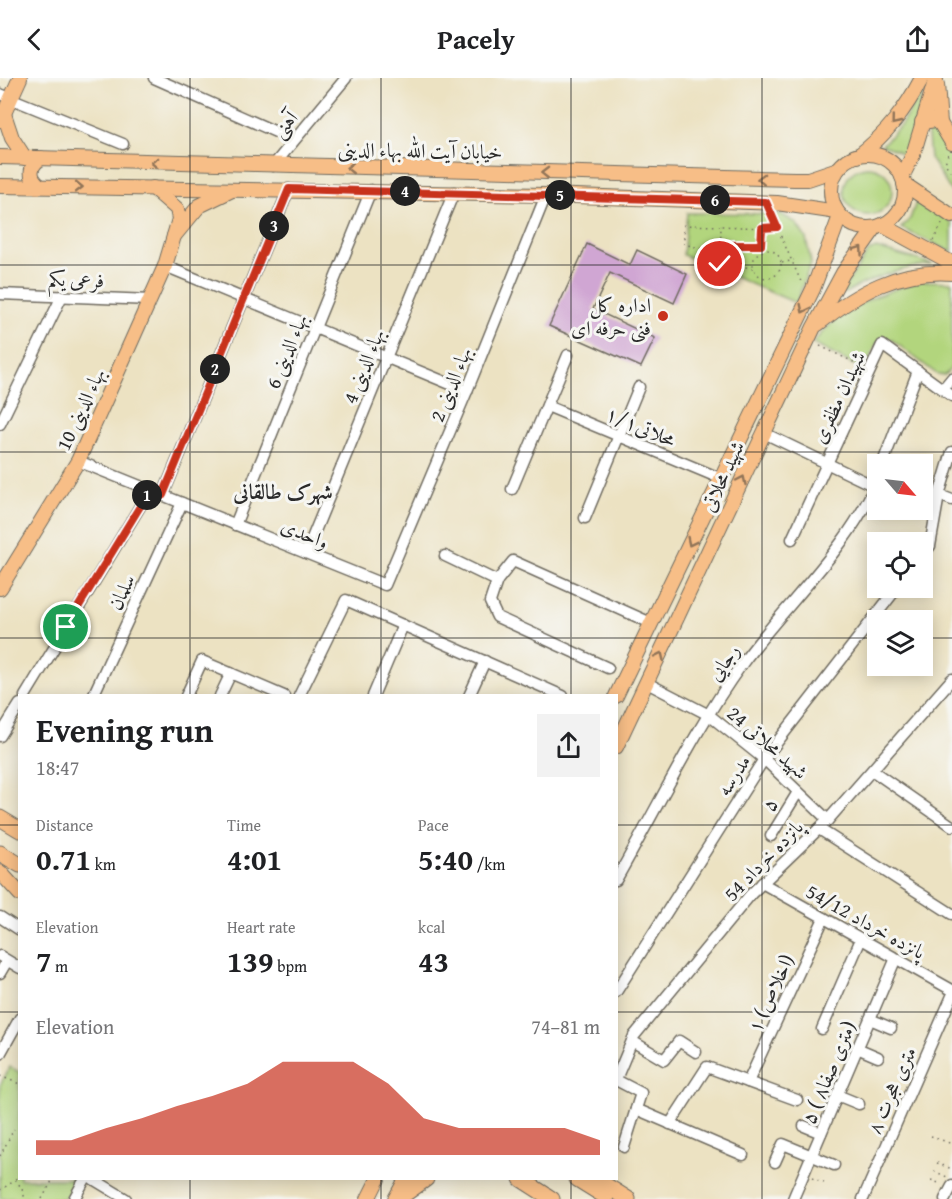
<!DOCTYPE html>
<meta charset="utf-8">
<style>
body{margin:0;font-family:"Gentium Book Plus",Amiri,serif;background:#f2f2f2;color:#202124;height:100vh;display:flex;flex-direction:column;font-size:22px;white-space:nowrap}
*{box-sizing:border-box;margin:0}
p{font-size:20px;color:#757577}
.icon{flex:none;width:33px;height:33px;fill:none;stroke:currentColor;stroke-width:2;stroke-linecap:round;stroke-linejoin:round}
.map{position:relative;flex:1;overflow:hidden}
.drawer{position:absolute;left:18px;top:616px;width:600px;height:486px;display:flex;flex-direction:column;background:#fff;border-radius:0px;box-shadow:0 3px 15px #0003}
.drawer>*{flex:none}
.needle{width:39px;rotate:118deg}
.fabs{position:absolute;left:867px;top:376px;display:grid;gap:12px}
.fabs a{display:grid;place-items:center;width:66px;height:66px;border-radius:0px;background:#fff;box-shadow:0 3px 15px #0003;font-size:30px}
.pin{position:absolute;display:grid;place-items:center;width:51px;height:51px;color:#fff;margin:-26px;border:3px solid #fff;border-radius:50%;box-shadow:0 2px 6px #0007}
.km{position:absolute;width:30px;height:30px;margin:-15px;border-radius:50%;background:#222;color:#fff;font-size:16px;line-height:30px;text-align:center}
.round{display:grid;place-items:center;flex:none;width:63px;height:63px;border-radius:0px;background:#f2f2f2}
.head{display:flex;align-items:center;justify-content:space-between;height:102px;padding:0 18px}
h1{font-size:33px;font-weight:700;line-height:45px}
.metrics{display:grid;grid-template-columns:repeat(3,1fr);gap:9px;height:102px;padding:6px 18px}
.metrics div{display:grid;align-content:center}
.metrics b{font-size:30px;font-weight:700}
.metrics small{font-size:16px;font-weight:400}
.metrics p{font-size:16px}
.chart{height:168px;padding:12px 18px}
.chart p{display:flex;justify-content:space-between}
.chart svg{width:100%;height:108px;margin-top:6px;fill:#c8321e;opacity:.7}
header{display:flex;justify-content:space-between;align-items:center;height:78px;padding:0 18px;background:#fff;font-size:27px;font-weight:700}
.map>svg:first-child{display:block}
.green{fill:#b2d57d;stroke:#6e8054;stroke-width:1.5}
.building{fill:#d0a6d3}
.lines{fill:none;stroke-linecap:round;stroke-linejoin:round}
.minor-casing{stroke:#6f6b60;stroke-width:13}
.major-casing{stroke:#6f6b60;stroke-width:16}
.highway-casing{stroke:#6f6b60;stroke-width:17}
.path{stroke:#6f6b60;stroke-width:1.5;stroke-dasharray:1.5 4.5;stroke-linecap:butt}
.minor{stroke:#fff;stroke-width:10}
.major{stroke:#f7be87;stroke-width:14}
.highway{stroke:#f7be87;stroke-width:15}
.oneway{stroke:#917459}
.route-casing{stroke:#fff;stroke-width:12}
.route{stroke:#c8321e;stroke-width:8}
.grid{fill:none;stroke:#2b2b2b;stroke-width:1.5;stroke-opacity:0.55}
.poi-dot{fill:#c8321e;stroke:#f6f6f2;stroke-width:2}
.labels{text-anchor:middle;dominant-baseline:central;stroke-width:6;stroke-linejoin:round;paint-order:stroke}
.street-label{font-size:20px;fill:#2b2b2b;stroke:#f6f6f2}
.poi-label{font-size:20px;fill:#2b2b2b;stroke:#f6f6f2;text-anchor:end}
.neighbourhood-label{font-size:21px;font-weight:bold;fill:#2b2b2b;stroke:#f6f6f2}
</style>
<header><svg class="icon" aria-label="back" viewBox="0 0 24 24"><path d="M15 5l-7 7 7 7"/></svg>Pacely<svg class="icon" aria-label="share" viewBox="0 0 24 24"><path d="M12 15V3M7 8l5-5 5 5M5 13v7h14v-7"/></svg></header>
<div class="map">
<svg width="952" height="1121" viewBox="0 0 952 1121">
<rect width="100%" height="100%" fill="#f6f6f2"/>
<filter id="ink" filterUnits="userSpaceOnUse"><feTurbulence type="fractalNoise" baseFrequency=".0167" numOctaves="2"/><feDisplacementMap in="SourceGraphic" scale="12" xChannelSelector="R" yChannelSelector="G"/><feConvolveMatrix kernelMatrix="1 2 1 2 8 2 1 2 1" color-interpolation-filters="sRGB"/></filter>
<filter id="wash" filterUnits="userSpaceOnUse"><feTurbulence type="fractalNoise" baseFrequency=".008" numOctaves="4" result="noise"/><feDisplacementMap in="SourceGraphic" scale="24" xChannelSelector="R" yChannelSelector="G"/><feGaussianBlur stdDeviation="1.35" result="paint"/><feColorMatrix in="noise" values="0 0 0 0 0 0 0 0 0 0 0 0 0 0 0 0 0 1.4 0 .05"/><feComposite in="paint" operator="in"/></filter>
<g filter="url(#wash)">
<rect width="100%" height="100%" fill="#ece2c2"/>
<!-- green -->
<g class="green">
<polygon points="923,11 924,11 907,80 896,72 882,67 901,47"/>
<polygon points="927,47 933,48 952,81 952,115 930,80"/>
<circle cx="868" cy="113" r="24"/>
<polygon points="918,119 952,145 952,174 901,150 910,141"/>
<polygon points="687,135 781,136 796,145 806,160 811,185 796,225 683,177"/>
<path d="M876,170L932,186C900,190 873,199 845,215L841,214L869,173Z"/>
<path d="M921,203L952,204V289L945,297H938L891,261L877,265L864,292L813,266C838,230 880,215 921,203Z"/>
<polygon points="10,989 19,994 20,1101 76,1101 65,1121 0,1121 0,1007"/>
</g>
<g id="blocks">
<!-- building -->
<polygon class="building" points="587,166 630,187 637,172 687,196 674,225 610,195 593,231 655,260 641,289 549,248"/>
</g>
</g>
<g filter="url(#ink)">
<use href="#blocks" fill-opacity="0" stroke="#6f6b60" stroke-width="1.5"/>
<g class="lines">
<defs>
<g id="minor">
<polyline points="154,0 294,62"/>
<polyline points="0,16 123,66"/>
<polyline points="273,88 346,0"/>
<polyline points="165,188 467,313"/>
<polyline points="0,216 151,222"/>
<polyline points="943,311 952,300"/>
<polyline points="547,328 722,401"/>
<polyline points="0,346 62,218"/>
<polyline points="764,355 874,408"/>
<polyline points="78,383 385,507 467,313 546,117"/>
<polyline points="882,387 918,293"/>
<polyline points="512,411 568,277"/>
<polyline points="163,417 289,111"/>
<polyline points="939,417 952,422"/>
<polyline points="585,440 639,309"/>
<polyline points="235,447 371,112"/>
<polyline points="792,461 882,267 952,318"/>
<polyline points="306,475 454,114"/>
<polyline points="445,478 497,503"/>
<polyline points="922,478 930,468 939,417 952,374"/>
<polyline points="608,590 497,539 490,524 497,503 513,483 651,545"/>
<polyline points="647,605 709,637 764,681 828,742"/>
<polyline points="25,618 150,412"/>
<polyline points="93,618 182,425"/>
<polyline points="186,618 202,583 284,618"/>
<polyline points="220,618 231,595"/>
<polyline points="299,618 346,522 563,618"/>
<polyline points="373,618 403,547"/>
<polyline points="469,618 485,583"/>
<polyline points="0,658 20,626"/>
<polyline points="873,693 952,748"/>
<polyline points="819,751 952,836"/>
<polyline points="771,758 798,714"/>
<path d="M616,802C657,731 694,652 742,586C784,527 852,468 878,400"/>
<polyline points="762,805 952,912"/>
<polyline points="0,839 20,852"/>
<polyline points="0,878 20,890"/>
<polyline points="0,895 7,883"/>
<polyline points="616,914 764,681 897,510"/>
<polyline points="870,941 891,950"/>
<polyline points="822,951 861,861"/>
<polyline points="632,963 664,982 679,963 696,974"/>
<polyline points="857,970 878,979"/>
<polyline points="0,976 20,940"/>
<polyline points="616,1001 634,958 751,816 828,742 952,601"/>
<polyline points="616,1002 641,1015 624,1069"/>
<polyline points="748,1004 824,840"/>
<polyline points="837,1017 859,1026"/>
<polyline points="636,1031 743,1077"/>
<polyline points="670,1046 707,989 797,1022"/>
<polyline points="804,1048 821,1055"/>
<polyline points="775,1084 783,1066 834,1087"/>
<polyline points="93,1101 126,1121"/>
<polyline points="74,1121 85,1101"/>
<polyline points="793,1121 896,880"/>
<polyline points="863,1121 952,918"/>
<polyline points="945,1121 952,1108"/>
</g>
<g id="major">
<polyline points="0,39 4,36 12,60 25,80"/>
<polyline points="1,42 20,0"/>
<polyline points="922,44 935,42 940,45 937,6"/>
<polyline points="940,45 952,65"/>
<circle cx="868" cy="113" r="37"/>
<path d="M858,78C887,56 905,32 922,0"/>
<polyline points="0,79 795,101 808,101 838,91"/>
<polyline points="902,99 913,77 936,0"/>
<polyline points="904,106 952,138"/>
<polyline points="0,108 546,117 777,125 837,134"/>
<path d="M40,108C28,99 29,88 41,80"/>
<polyline points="153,110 177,131 179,141 174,158 199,128 230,113"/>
<polyline points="882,147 952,185"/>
<path d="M818,246C858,214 899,191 952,195"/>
<polyline points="0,510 78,383 165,188 174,158"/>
<polyline points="616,618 813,211 840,138"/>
<polyline points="616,669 814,249 843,195 875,150"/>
<polyline points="0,794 20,816"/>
<polyline points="368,1121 378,1101"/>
<polyline points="395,1121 406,1101"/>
</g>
<g id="highway">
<polyline points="0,740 20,752"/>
<polyline points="0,775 20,787"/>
<polyline points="521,1101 552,1121"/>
<polyline points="577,1101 606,1119"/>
<polyline points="596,1101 628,1121"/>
<polyline points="398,1121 426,1101"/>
</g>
</defs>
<!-- minor casing -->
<use href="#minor" class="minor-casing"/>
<!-- major casing -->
<use href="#major" class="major-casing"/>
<!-- highway casing -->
<use href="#highway" class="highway-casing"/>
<!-- path -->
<g class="path">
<polyline points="948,76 945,85 952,96"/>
<polyline points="771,136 802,206"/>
<polyline points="762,150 776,149"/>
<polyline points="933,163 942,146"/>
<polyline points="721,167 761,167"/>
<circle cx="767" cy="186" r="14"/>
<polyline points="719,175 684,166 684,147 720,148"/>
<polyline points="782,185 794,182"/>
<polyline points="753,190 720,186 721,148 762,150 763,172"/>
<polyline points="820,268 862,288"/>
<polyline points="0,998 20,1006"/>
<polyline points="931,1058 952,1066"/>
<polyline points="0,1078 14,1051"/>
<polyline points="937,1085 952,1091"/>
<polyline points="934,1093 947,1099"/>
<polyline points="812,1100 824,1105"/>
<polyline points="16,1101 20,1095"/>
<polyline points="931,1102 941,1106"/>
<polyline points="0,1112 16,1102 22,1111 25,1121"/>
<polyline points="42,1121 52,1103"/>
</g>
<!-- minor -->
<use href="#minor" class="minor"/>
<!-- major -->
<use href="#major" class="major"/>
<!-- highway -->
<use href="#highway" class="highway"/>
</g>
<!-- one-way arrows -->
<defs><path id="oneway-chevron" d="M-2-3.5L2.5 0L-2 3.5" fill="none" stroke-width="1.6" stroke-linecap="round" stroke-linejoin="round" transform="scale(1.5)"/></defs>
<g class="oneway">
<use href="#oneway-chevron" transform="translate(895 43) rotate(129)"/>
<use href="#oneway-chevron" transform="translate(155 85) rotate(-178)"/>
<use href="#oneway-chevron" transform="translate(350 90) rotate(-179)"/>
<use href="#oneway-chevron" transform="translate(545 95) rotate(-179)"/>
<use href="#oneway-chevron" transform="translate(761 101) rotate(-178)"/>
<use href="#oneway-chevron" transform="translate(79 109) rotate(1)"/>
<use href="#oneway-chevron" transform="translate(859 172) rotate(-55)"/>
<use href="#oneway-chevron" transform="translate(804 231) rotate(116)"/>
<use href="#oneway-chevron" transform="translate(742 402) rotate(-65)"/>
<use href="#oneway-chevron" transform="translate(691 464) rotate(116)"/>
<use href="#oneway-chevron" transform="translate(660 578) rotate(-65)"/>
</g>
</g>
<g class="lines" filter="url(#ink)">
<defs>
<polyline id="route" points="66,549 150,412 163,417 289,111 766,124 777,149 762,150 761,167 720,167 720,186"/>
</defs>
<!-- route casing -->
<use href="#route" class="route-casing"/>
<!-- route -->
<use href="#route" class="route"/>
</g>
<!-- grid -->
<path class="grid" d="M190,0V618M381,0V618M571,0V618M762,0V1121M0,187H952M0,374H952M0,560H878M922,560H952M0,747H20M616,747H952M0,934H20M616,934H952M190,1101V1121M381,1101V1121M571,1101V1121"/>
<!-- markers -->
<circle class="poi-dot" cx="663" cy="238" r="6"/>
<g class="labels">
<!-- street labels -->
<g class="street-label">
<text transform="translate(284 46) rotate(-50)">آهنی</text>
<text transform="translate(420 72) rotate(1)">خیابان آیت الله بهاء الدینی</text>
<text transform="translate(76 201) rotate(2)">فرعی یکم</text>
<text transform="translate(286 273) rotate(-68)">بهاء الدینی 6</text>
<text transform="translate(363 288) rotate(-68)">بهاء الدینی 4</text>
<text transform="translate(450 306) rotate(-68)">بهاء الدینی 2</text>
<text transform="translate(838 319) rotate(-65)">شهیدان مظفری</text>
<text transform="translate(80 331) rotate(-65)">بهاء الدینی 10</text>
<text transform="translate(641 348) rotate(23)">محلاتی۱/۱</text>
<text transform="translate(722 398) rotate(-65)">شهید محلاتی</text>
<text transform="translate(305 455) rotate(22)">واحدی</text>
<text transform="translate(121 514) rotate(-65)">سلمان</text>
<text transform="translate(723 584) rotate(-55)">رجایی</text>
<text transform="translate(768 664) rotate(41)">شهید محلاتی 24</text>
<text transform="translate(733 697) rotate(-57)">مدرسه</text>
<text transform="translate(769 726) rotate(-58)">۵</text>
<text transform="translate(763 782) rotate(-46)">پانزده خرداد 54</text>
<text transform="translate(866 843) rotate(29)">پانزده خرداد 54/12</text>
<text transform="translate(770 915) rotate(-65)">۱ (اخلاص)</text>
<text transform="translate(828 994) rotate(-67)">۵ ( ۸متری صفا)</text>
<text transform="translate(891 1012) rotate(-66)">۸ متری هجرت</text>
</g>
<!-- poi labels -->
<g class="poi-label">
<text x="651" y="226">اداره کل<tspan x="651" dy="23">فنی حرفه ای</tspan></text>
</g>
<!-- neighbourhood labels -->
<g class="neighbourhood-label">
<text x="283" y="413">شهرک طالقانی</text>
</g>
</g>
</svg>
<div class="fabs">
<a><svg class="needle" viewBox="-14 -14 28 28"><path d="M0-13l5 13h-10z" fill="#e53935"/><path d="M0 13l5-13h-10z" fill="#757577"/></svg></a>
<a><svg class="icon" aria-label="locate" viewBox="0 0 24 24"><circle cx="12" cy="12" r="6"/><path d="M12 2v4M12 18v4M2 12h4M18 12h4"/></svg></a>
<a><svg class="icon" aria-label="layers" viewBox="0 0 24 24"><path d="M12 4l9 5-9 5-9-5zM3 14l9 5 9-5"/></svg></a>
</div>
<div class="pin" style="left:66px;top:549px;background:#1e9e55"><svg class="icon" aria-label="arrive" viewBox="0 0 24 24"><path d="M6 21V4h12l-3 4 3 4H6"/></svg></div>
<div class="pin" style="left:720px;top:186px;background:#d93025"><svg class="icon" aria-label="check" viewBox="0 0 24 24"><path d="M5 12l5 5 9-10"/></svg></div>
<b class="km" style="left:147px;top:417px">1</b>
<b class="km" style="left:215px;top:291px">2</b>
<b class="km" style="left:274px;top:148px">3</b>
<b class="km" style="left:405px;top:113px">4</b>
<b class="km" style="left:560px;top:117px">5</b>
<b class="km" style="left:715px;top:122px">6</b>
<section class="drawer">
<div class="head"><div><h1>Evening run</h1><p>18:47</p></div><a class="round"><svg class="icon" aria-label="share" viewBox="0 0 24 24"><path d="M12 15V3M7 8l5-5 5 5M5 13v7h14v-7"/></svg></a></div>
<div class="metrics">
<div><p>Distance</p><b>0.71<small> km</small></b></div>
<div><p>Time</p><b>4:01</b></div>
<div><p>Pace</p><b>5:40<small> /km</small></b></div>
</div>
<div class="metrics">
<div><p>Elevation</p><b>7<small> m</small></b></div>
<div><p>Heart rate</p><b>139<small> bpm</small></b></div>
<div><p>kcal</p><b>43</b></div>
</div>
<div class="chart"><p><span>Elevation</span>74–81 m</p>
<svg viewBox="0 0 160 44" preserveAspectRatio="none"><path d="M0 44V38L10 38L20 33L30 29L40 24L50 20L60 15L70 6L80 6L90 6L100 15L110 29L120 33L130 33L140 33L150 33L160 38V44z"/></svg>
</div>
</section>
</div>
